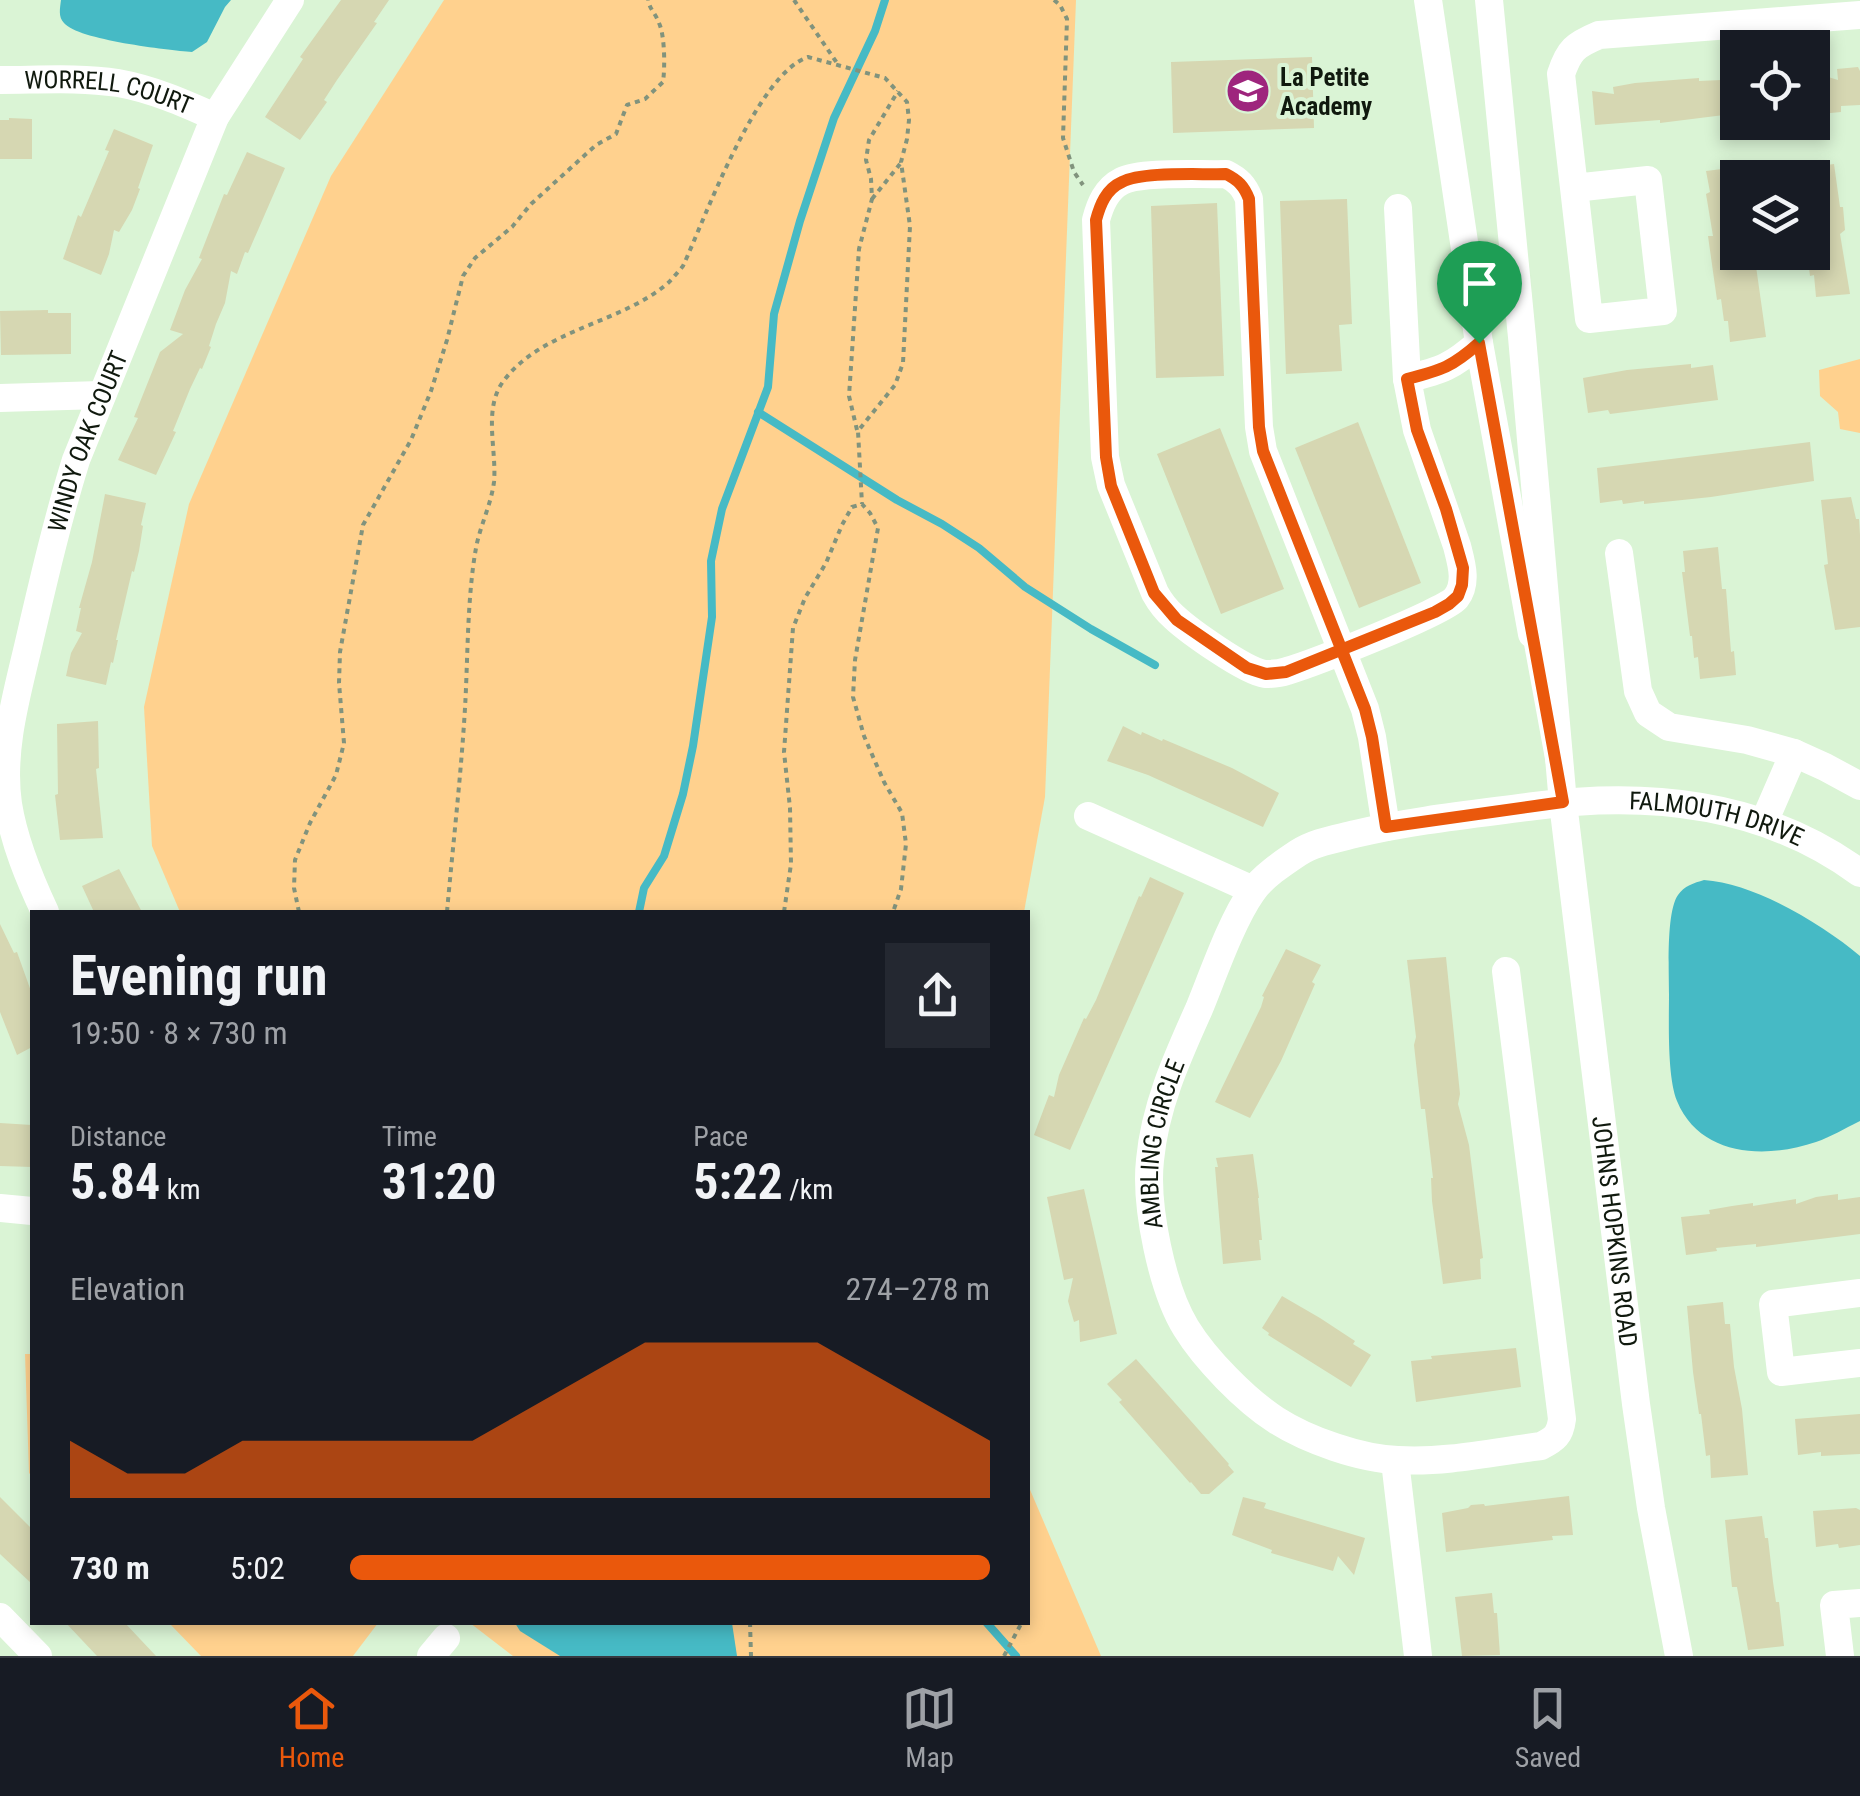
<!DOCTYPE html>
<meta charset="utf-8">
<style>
body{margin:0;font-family:"Roboto Condensed",sans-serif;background:#242831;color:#f1f3f6;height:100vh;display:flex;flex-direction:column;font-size:38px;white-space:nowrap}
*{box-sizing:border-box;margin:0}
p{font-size:32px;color:#9ea1a6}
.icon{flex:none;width:55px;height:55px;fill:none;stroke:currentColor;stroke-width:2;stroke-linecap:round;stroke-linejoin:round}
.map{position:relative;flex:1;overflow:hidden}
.details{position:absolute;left:30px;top:910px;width:1000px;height:715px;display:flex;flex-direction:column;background:#171b24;border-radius:0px;box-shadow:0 5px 15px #0003}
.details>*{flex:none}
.buttons{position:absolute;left:1720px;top:30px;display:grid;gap:20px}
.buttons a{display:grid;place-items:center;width:110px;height:110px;border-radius:0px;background:#171b24;box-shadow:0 5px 15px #0003;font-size:50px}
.pin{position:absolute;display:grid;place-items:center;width:85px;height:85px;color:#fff;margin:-102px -42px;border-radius:50% 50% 50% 0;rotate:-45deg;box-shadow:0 0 10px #0007}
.pin .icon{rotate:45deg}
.round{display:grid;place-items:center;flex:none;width:105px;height:105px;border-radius:0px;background:#242831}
.head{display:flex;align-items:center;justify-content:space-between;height:170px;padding:0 40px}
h1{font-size:55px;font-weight:700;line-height:75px}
.stats{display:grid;grid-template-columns:repeat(3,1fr);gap:15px;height:170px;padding:10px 40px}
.stats div{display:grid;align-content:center}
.stats b{font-size:50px;font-weight:700}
.stats small{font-size:28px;font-weight:400}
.stats p{font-size:28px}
.chart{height:280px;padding:20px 40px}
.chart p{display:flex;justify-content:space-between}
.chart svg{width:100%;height:180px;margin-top:10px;fill:#ea580c;opacity:.7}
ul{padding:0 40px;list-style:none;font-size:32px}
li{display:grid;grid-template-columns:160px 120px 1fr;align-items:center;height:75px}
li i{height:25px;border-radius:12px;background:#ea580c}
.dock{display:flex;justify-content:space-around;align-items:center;height:140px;border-top:2px solid #363941;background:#171b24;font-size:28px;color:#9ea1a6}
.dock a{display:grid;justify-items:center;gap:5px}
.dock .current{color:#ea580c}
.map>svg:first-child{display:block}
.green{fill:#ffd18e}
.water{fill:#46bac5}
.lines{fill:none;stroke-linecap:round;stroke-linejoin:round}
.stream{stroke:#46bac5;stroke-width:8}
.building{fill:#d6d7b2}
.path{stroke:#81937d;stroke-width:4;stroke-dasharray:5 5;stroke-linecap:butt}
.minor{stroke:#fff;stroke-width:28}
.route-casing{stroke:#fff;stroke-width:20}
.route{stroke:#ea580c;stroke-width:12}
.labels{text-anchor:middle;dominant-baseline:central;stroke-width:8;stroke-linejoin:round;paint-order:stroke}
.poi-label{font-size:25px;font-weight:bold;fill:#10190e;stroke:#daf4d5;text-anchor:start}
.street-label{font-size:25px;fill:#10190e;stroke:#daf4d5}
</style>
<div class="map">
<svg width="1860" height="1656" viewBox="0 0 1860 1656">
<rect width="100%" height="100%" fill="#daf4d5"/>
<!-- green -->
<g class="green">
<polygon points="444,0 1076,0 1045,797 1024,912 180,912 152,846 144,707 189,504 331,176"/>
<polygon points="1860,359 1860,433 1840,429 1838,412 1820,396 1819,370"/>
<polygon points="25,1354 32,1354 32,1476 29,1473"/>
<polygon points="1028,1485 1101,1656 513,1656 470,1623 1028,1622"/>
<polygon points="169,1623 378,1623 353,1656 201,1656"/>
</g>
<!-- water -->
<g class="water">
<path d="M61,0H231L225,7L207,42L192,52C168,50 78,40 64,23C58,17 60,8 61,0Z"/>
<path d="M1704,880C1754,883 1822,924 1860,956V1121L1858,1122C1845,1128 1831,1137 1816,1142C1766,1159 1700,1157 1677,1101C1667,1076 1669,1021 1669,994C1669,972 1666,912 1678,895C1684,886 1694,883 1704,880Z"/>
<polygon points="515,1623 732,1623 737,1656 560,1656 520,1631"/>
</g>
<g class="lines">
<!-- stream -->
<g class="stream">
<polyline points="758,412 897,500 942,524 979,548 1025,587 1091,629 1155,665"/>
<polyline points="639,912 644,888 664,856 683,794 693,746 712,617 711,561 722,509 768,387 774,314 800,221 834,118 875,31 885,0"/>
<polyline points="986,1622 1016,1656"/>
</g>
</g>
<!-- building -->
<g class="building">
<polygon points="341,0 389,0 374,22 377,23 337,80 324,100 327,102 300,140 265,117 303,59 300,57"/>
<polygon points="1312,57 1314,128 1173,133 1171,62"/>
<polygon points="1858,67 1860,71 1860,105 1841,106 1841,112 1820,114 1819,110 1812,111 1812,72 1838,80 1837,69"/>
<polygon points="1699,78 1699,81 1721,80 1724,115 1660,123 1660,120 1595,125 1592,91 1614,94 1613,87 1635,83"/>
<polygon points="9,118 32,119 32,159 0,159 0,120 9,120"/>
<polygon points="114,129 153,145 138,188 140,189 132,210 119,232 114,230 109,254 101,275 63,259 78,215 81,217 109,151 105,150"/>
<polygon points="247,152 285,168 248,253 245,252 237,274 231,271 225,303 216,324 209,346 211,347 202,369 200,368 190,389 173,431 176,432 156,475 118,460 138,418 134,417 160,352 183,334 170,330 185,290 202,259 199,258 224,194 227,195"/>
<polygon points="1834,164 1840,207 1843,207 1845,230 1840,234 1850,294 1816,297 1814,275 1810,276 1807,252 1812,252 1812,167"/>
<polygon points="1738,167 1738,252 1754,252 1766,337 1730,342 1728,321 1724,321 1721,299 1717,300 1708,236 1713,236 1706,194 1710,192 1706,171"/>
<polygon points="1347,199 1352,324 1339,325 1342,371 1286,374 1280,201"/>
<polygon points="1217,203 1224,376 1156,378 1151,206"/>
<polygon points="48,310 48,313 71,313 71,354 1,355 0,311"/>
<polygon points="1691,364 1691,368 1713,365 1718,400 1610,414 1608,410 1588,413 1583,378 1627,370"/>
<polygon points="1358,422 1421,583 1359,608 1295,448"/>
<polygon points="1220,428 1284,589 1221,614 1157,454"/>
<polygon points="1810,442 1814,481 1711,497 1644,504 1644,501 1623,504 1622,500 1600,503 1597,468"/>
<polygon points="105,494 146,503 141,525 143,526 139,551 134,572 132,571 116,640 118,640 113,663 111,662 106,685 66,676 71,653 82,633 76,631 81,608 79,608 92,562"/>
<polygon points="1851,497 1856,519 1859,519 1860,535 1860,627 1835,630 1824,565 1828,564 1821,500"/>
<polygon points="1718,547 1722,589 1726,589 1731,652 1734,651 1736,675 1700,679 1698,657 1694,658 1692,636 1690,636 1682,572 1685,572 1683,551"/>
<polygon points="98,721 99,768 96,769 103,838 60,840 55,795 58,794 57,724"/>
<polygon points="1123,726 1141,735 1142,732 1162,741 1163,739 1232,768 1279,793 1263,827 1148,775 1107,761"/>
<polygon points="119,869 142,912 94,912 82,886"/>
<polygon points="1150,877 1184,893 1070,1150 1034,1135 1049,1095 1054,1097 1059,1075 1084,1018 1086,1019 1096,1000 1139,896 1141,897"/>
<polygon points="0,924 14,953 17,952 32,994 32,1047 17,1055 0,1012"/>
<polygon points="1286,949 1321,965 1312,982 1315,984 1281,1061 1250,1118 1215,1102 1261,1007 1264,997 1262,996"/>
<polygon points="1446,957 1460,1094 1458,1104 1469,1145 1483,1258 1480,1259 1481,1279 1443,1284 1432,1201 1431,1178 1433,1178 1425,1109 1421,1109 1414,1045 1416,1037 1407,960"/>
<polygon points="0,1123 32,1125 32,1167 0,1166"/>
<polygon points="1253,1154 1259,1198 1258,1198 1262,1240 1259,1240 1261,1260 1223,1264 1215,1167 1218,1167 1216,1158"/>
<polygon points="1084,1189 1117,1334 1080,1342 1079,1320 1074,1322 1068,1301 1073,1278 1064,1280 1047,1197"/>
<polygon points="1838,1194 1838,1200 1860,1197 1860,1234 1756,1247 1756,1244 1716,1248 1717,1251 1686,1255 1681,1217 1710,1214 1709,1210 1732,1206 1753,1203 1753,1206 1796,1199 1796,1204 1816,1197"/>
<polygon points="1282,1296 1320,1318 1355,1341 1353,1344 1371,1355 1351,1387 1268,1335 1269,1333 1262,1328"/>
<polygon points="1723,1302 1725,1324 1730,1324 1734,1367 1742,1409 1748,1475 1711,1478 1710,1455 1706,1456 1701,1414 1699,1414 1693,1372 1687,1306"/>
<polygon points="1516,1348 1521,1387 1416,1402 1411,1361 1432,1359 1431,1356"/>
<polygon points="1136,1359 1229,1464 1228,1465 1234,1472 1209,1494 1201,1494 1191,1482 1190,1483 1119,1402 1122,1400 1107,1384"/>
<polygon points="1860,1414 1860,1454 1821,1456 1821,1452 1798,1455 1795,1419"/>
<polygon points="1569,1496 1573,1535 1552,1536 1553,1540 1446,1552 1442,1513 1468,1508 1471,1505 1484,1504 1485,1506"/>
<polygon points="0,1497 32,1529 32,1584 0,1554"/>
<polygon points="1243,1497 1266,1503 1264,1508 1365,1538 1354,1575 1338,1556 1333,1571 1271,1553 1272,1550 1232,1535"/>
<polygon points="1856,1508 1860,1510 1860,1545 1839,1548 1838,1544 1816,1547 1813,1511"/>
<polygon points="1762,1516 1765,1538 1768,1538 1773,1582 1776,1602 1779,1602 1784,1646 1748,1650 1737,1587 1732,1587 1725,1520"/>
<polygon points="1492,1593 1494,1613 1497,1613 1500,1655 1462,1656 1455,1597"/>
<polygon points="65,1622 124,1622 156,1656 97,1656"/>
</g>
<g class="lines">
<!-- path -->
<g class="path">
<polyline points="794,0 839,66"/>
<polyline points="1054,0 1060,5 1067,19 1063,138 1074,172 1083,185"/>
<polyline points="872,199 900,164"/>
<polyline points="857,430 849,396 859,249 872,199 871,179 866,160 869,140 898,91"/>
<path d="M299,912L294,888L295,860L310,823L336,775L344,743L339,683L340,652L363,525L411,440L431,391L447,340L463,276L475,258L512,227L531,204L596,145L616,134L627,105L645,99L663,82C665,68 665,36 659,23C656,14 650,10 648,0"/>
<path d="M447,912C453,844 461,776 465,708C468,657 467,598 476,548C480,526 491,505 494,482C497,449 482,407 505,379C544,329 622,323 668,283C673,278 678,272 683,266C706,216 757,74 808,57L885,78L907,102L909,120L907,139L901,162L910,226L903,363L895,385L858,431L862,504"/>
<polyline points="784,912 791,864 790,808 784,752 793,628 805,598 826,563 842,525 852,507 862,504 870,513 878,528 855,660 853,697 864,736 884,782 902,813 906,844 901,889 893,912"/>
<polyline points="1028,1601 1028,1613"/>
<polyline points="750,1622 751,1656"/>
<polyline points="1004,1656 1022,1622"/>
</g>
<!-- minor -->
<g class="minor">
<polyline points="1428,0 1479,343 1532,634"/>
<path id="s1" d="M1489,0L1522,337L1563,803L1636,1404L1651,1508L1679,1656"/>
<path id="s2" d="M0,80C39,80 79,77 118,83C152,89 184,103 215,117"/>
<path d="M1574,188L1648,180L1663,311L1589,319L1561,74C1569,50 1575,45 1599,35L1860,15"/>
<path d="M1407,379C1442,370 1452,367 1479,343"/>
<polyline points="0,398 101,395"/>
<polyline points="1619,553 1638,691 1648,713 1669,727 1747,740 1794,753 1825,767 1860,786"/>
<polyline points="1088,816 1253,890"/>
<polyline points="1764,822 1794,753"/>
<path d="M1386,827L1372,737L1365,709L1263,451L1259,427L1249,199C1244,186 1238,180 1226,174C1201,175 1142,171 1122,181C1106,189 1100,205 1096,220L1105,457L1111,485L1155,593C1160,602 1166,610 1174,617C1189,631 1245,671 1265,674C1271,674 1281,673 1287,671C1311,664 1445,612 1456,598C1468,583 1461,562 1457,546L1417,430L1407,379L1398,208"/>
<path id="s3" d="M45,912C29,878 14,842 8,804C0,748 18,691 30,638C44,578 58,518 76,460L215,117L290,0"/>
<path id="s4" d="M1506,971L1562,1419C1560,1435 1555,1439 1541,1446C1494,1452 1445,1463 1398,1460C1361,1459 1307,1440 1276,1420C1245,1400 1205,1359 1186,1328C1162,1289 1145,1206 1150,1160C1155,1106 1177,1058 1199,1009C1213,975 1231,922 1252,892C1262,877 1283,863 1298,853C1315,842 1336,839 1355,834C1414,820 1475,814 1535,806C1649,791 1765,803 1860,873"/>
<polyline points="0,1208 32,1211"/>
<polyline points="1860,1293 1773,1304 1781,1372 1860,1363"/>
<polyline points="1395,1461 1418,1656"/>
<polyline points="0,1617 38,1656"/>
<polyline points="431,1656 446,1638"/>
<polyline points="1840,1656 1834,1605 1860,1603"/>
</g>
</g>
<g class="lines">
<defs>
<path id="route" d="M1479,343C1452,367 1442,370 1407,379L1417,430L1446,509L1463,568L1462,585L1458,596L1449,604L1435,612L1286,672L1266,674L1247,668L1177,620L1154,593L1111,486L1106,457L1096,220C1100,205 1106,189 1122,182C1142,171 1201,175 1226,174C1238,180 1244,186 1249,199L1259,427L1263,451L1365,709L1372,737L1386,827L1563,802L1479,343"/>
</defs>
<!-- route casing -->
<use href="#route" class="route-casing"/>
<!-- route -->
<use href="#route" class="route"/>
</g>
<!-- icons -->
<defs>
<symbol id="school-disc" viewBox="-11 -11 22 22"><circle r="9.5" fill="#9e257d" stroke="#daf4d5"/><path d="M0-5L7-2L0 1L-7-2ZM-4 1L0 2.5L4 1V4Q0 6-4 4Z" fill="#fff"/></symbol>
</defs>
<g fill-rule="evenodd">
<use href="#school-disc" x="1223" y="66" width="50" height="50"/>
</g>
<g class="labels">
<!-- poi labels -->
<g class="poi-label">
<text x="1280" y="77">La Petite<tspan x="1280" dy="29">Academy</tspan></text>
</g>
<!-- street labels -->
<g class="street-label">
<text stroke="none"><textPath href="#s2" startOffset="110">WORRELL COURT</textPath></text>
<text stroke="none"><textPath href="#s3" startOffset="488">WINDY OAK COURT</textPath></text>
<text stroke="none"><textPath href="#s4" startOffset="1840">FALMOUTH DRIVE</textPath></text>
<text stroke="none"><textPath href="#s4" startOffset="1082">AMBLING CIRCLE</textPath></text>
<text stroke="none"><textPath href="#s1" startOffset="1238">JOHNS HOPKINS ROAD</textPath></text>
</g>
</g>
</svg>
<div class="buttons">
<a><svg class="icon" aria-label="locate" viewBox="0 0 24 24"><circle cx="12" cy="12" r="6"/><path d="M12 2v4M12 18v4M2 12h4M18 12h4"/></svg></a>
<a><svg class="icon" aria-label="layers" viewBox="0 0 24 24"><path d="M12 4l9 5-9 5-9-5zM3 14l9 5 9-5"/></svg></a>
</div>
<div class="pin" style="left:1479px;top:343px;background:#1e9e55"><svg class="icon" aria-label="arrive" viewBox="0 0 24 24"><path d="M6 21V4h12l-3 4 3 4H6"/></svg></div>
<section class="details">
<div class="head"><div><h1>Evening run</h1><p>19:50 · 8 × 730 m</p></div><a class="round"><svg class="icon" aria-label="share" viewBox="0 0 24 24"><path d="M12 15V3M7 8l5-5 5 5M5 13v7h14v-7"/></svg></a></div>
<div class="stats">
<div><p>Distance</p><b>5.84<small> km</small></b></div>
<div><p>Time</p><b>31:20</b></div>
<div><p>Pace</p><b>5:22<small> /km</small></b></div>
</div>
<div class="chart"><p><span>Elevation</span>274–278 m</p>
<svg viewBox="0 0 160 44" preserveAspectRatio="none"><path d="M0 44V30L10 38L20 38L30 30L40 30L50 30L60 30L70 30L80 22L90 14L100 6L110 6L120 6L130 6L140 14L150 22L160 30V44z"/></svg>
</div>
<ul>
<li><b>730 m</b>5:02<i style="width:100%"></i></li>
</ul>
</section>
</div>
<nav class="dock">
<a class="current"><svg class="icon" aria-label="home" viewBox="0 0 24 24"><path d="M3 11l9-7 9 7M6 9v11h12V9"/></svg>Home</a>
<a><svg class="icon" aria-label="map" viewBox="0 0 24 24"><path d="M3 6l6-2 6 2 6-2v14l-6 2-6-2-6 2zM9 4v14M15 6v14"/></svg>Map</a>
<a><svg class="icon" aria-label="saved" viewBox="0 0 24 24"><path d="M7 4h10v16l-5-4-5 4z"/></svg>Saved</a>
</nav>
